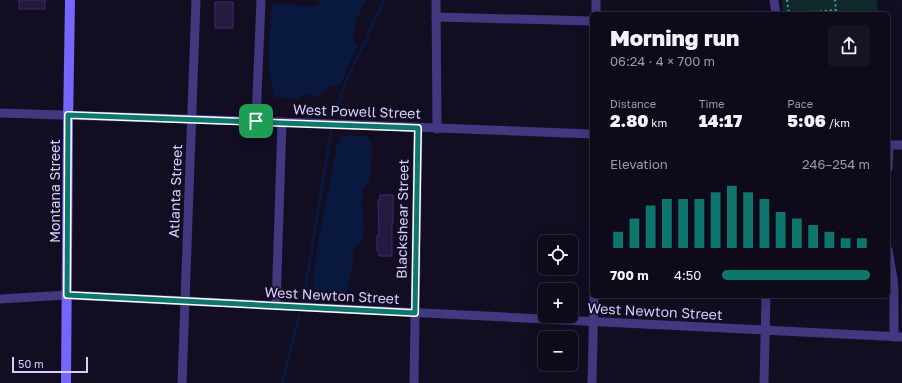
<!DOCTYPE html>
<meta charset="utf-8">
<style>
body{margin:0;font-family:"Golos Text",sans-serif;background:#171322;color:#f1f3f6;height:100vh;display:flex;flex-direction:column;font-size:15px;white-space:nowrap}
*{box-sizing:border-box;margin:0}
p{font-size:13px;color:#9b9aa2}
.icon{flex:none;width:22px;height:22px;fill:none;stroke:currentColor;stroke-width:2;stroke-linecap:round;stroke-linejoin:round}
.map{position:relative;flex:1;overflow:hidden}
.details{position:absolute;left:590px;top:12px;width:300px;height:286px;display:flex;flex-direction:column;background:#0e0a19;border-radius:6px;box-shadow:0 4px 16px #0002,0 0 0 1px #2e2b38}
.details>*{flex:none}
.controls{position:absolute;left:538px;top:235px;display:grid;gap:8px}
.controls a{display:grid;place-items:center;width:40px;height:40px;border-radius:6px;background:#0e0a19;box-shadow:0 4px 16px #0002,0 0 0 1px #2e2b38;font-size:20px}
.scale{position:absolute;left:12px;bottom:10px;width:76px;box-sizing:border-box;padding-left:4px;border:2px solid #d7cdff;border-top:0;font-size:11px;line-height:14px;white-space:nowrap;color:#d7cdff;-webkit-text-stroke:3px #120d21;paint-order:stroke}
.pin{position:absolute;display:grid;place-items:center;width:34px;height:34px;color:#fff;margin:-17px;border-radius:8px;box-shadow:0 2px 6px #0006}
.round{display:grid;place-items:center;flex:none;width:42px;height:42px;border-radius:6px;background:#171322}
.overview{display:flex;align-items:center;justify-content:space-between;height:68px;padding:0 20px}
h1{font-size:22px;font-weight:800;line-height:30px}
.figures{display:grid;grid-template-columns:repeat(3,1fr);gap:6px;height:68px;padding:4px 20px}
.figures div{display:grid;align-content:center}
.figures b{font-size:17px;font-weight:800}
.figures small{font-size:11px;font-weight:400}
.figures p{font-size:11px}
.chart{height:112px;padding:8px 20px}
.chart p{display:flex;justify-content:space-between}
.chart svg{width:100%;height:72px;margin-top:4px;stroke:#0f766e;stroke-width:6}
ul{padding:0 20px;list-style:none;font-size:13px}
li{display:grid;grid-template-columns:64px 48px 1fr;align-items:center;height:30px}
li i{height:10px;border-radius:5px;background:#0f766e}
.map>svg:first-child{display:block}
.green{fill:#10292b}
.water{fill:#09183e}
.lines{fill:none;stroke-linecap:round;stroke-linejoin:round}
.stream{stroke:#09183e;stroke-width:3}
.building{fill:#251942;stroke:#3e2b6e}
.path{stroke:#2eaeb2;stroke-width:2;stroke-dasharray:2 3;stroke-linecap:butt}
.street{stroke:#413880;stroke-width:9}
.secondary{stroke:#7665fe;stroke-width:10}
.route-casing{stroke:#fff;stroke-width:8}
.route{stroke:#0f766e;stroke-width:5}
.labels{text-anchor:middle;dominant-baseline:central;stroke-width:3.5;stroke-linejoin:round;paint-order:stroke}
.street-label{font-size:14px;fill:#d7cdff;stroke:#120d21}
</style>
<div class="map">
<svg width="902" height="383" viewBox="0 0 902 383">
<rect width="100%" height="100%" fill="#120d21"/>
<!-- green -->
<polygon class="green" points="782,0 877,0 878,14 783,14"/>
<!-- water -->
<g class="water">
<path d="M321,0H366C360,13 350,29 355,44L358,45L340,85L328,87L324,93L316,98L308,94L303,95L299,98L290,99L275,97C267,76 268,52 270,30C270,22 271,13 272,5C284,0 305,10 318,5Z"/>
<polygon points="341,136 366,136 371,140 372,153 370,180 367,184 363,191 362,204 364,234 361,240 356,245 353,250 353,264 346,294 339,295 315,290 312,285 318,243 337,145"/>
</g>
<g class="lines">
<!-- stream -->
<g class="stream">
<polyline points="335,114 344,86 384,0"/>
<polyline points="304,296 331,133"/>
<polyline points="282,383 299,316"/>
</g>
</g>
<!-- building -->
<g class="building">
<rect x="19" y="0" width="26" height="9"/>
<rect x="215" y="2" width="18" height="26"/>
<polygon points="380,195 393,195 393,223 392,223 392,256 379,256 379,251 377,251 377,235 379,235 378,200 380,200"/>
</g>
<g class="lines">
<!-- path -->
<polyline class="path" points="787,0 789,14 836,10 835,0"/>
<!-- street -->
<g class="street">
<polyline points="436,0 437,129"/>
<polyline points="596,0 596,14"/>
<polyline points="774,0 776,14"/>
<polyline points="436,17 592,21"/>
<polyline points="0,113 282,122 592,134"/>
<polyline points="256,121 261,0"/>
<polyline points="888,145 902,145"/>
<polyline points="888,168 889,145"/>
<polyline points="888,250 893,279 894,293 894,337"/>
<polyline points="0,299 67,295 902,337"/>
<polyline points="276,306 282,122"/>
<polyline points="182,383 196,0"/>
<polyline points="414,383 418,128"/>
<polyline points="592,383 594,296"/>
<polyline points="764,383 766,296"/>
</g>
<!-- secondary -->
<polyline class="secondary" points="66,383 68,125 70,0"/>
</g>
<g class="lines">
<defs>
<polygon id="route" points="68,115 418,128 415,313 67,295"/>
</defs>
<!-- route casing -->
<use href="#route" class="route-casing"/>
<!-- route -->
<use href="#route" class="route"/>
</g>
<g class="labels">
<!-- street labels -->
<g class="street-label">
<text transform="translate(357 111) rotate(2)">West Powell Street</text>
<text transform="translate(54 191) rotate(-90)">Montana Street</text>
<text transform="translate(175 191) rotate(-88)">Atlanta Street</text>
<text transform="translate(402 219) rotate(-89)">Blackshear Street</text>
<text transform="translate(332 295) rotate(3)">West Newton Street</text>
<text transform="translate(655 311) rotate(3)">West Newton Street</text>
</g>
</g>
</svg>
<div class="controls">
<a><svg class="icon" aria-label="locate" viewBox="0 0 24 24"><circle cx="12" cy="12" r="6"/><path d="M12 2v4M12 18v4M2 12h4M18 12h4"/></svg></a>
<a>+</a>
<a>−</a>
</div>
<div class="scale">50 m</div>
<div class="pin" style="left:256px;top:121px;background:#1e9e55"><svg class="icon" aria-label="arrive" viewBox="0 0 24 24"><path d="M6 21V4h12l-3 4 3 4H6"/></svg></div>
<section class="details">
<div class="overview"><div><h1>Morning run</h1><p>06:24 · 4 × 700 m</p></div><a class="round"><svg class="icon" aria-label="share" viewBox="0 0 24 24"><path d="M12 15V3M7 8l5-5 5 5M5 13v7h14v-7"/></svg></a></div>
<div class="figures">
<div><p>Distance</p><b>2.80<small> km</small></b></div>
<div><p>Time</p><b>14:17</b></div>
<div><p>Pace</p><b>5:06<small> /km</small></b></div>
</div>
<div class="chart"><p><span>Elevation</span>246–254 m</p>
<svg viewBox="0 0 160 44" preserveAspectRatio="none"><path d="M5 44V34M15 44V26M25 44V18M35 44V14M45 44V14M55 44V14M65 44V10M75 44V6M85 44V10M95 44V14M105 44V22M115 44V26M125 44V30M135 44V34M145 44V38M155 44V38"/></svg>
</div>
<ul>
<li><b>700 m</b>4:50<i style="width:100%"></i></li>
</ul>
</section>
</div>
